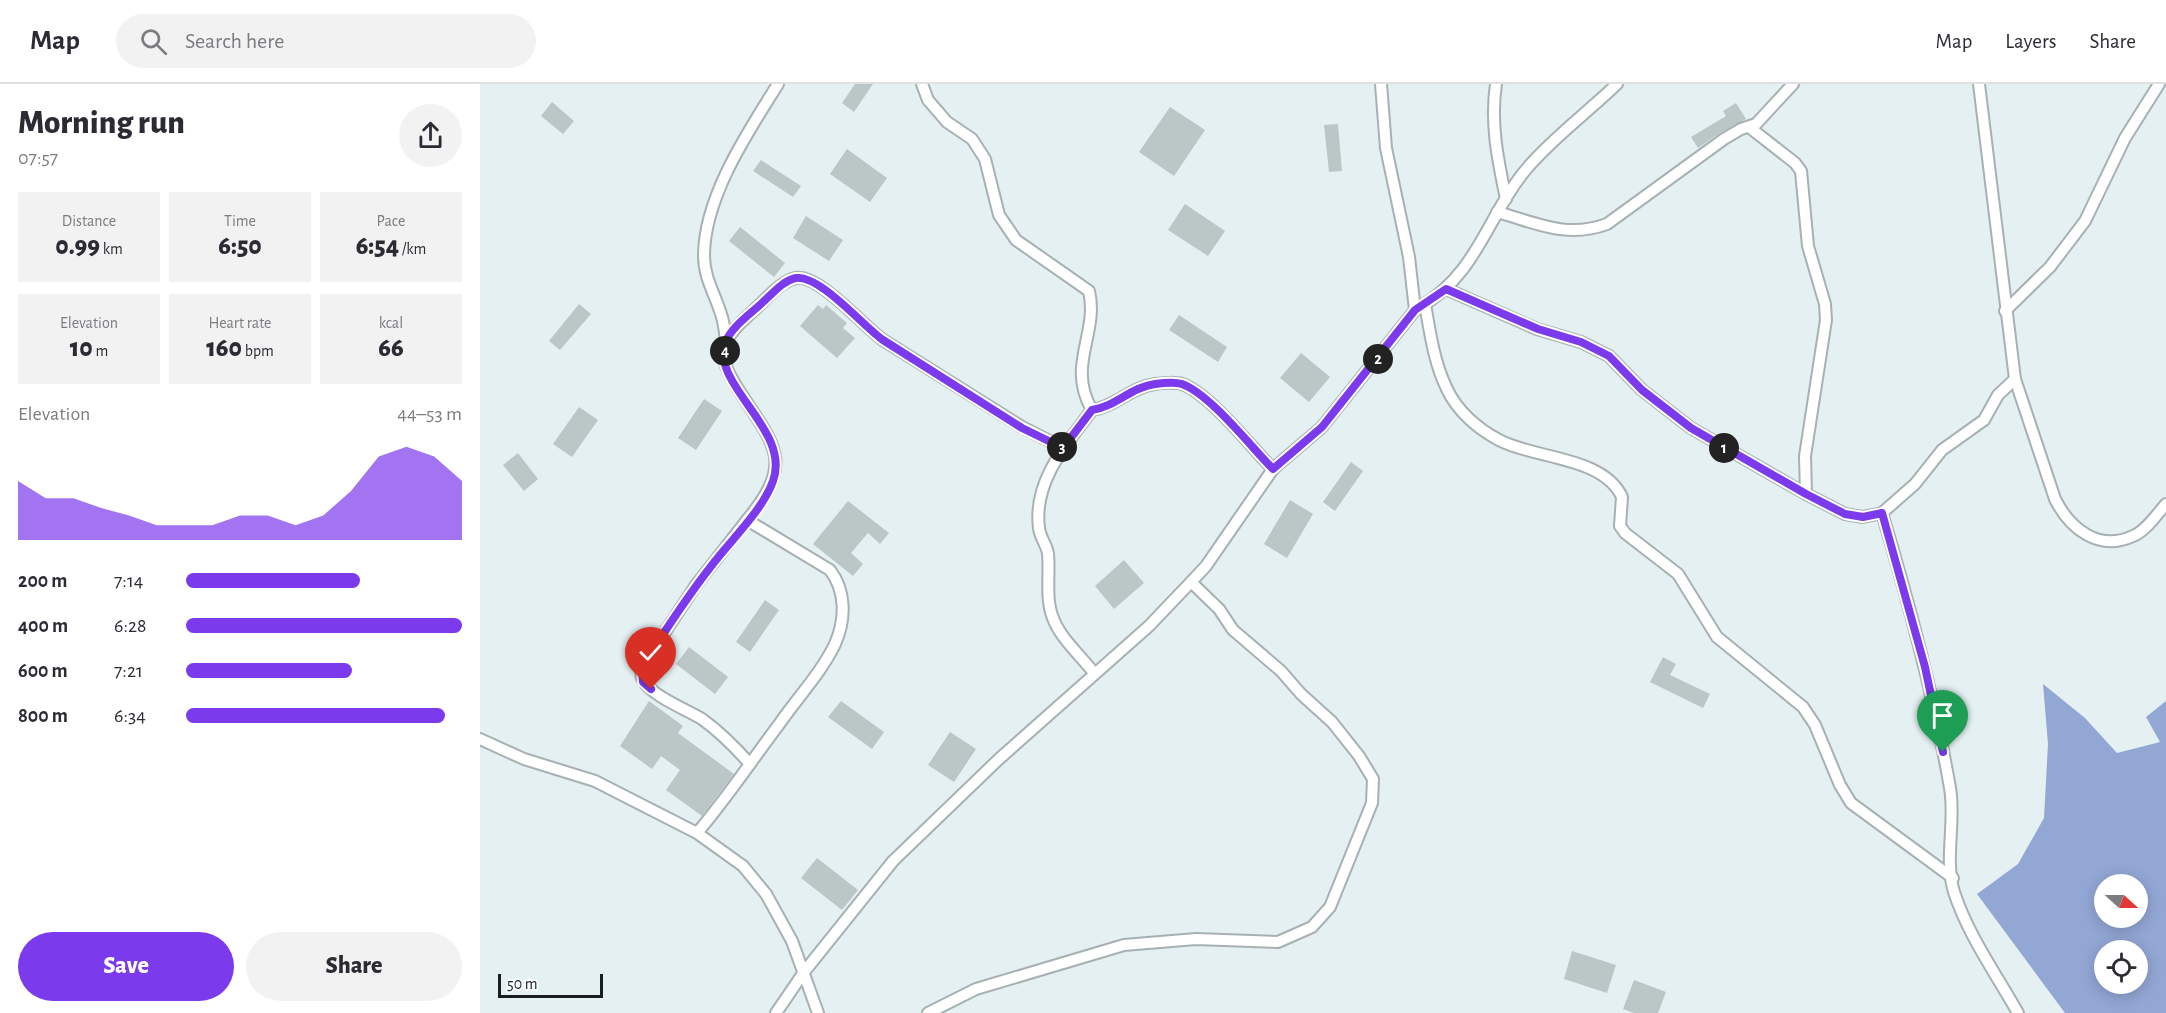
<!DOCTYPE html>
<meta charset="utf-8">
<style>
body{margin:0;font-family:"Alegreya Sans",sans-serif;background:#f2f2f3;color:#2b2b33;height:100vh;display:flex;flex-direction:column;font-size:22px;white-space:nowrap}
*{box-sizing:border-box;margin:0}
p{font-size:20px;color:#7c7c81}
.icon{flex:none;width:33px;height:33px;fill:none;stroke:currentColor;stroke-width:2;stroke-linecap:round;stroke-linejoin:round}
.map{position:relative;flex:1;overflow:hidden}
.drawer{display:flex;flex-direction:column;background:#fff;width:480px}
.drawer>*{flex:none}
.needle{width:39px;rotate:111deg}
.tools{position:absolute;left:1614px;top:790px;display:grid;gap:12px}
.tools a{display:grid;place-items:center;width:54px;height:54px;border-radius:50%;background:#fff;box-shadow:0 3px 15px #0003;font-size:30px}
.scale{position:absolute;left:18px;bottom:15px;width:105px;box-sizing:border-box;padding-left:6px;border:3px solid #1a1e1f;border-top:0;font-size:16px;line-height:21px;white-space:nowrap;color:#1a1e1f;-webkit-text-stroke:4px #f6fcfe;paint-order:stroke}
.pin{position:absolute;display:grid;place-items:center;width:51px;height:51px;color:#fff;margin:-62px -26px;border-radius:50% 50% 50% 0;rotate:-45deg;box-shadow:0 0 6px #0007}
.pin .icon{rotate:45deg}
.km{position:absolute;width:30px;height:30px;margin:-15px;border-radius:50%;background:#222;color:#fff;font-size:16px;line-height:30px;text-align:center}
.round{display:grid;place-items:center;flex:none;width:63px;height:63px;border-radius:32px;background:#f2f2f3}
.summary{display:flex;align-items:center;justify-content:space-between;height:102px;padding:0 18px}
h1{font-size:33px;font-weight:800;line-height:45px}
.stats{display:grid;grid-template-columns:repeat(3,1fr);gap:9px;height:102px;padding:6px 18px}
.stats div{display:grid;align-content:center;border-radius:0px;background:#f2f2f3;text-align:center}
.stats b{font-size:26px;font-weight:800}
.stats small{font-size:16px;font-weight:400}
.stats p{font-size:16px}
.chart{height:168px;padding:12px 18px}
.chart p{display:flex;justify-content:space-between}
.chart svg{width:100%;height:108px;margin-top:6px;fill:#7c3aed;opacity:.7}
.cta{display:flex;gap:12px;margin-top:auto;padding:12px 18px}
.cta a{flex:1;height:69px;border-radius:36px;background:#7c3aed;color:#fff;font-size:24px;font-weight:800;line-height:69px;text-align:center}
.cta a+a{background:#f2f2f3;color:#2b2b33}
ul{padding:0 18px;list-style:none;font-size:20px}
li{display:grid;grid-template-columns:96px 72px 1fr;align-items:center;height:45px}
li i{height:15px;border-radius:8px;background:#7c3aed}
header{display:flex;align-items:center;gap:36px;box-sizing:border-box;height:84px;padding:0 30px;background:#fff;border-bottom:2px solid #e1e1e2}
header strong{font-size:28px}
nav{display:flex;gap:33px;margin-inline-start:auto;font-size:21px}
.search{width:420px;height:54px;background:#f2f2f3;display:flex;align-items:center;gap:15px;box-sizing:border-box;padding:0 21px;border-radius:33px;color:#7c7c81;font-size:22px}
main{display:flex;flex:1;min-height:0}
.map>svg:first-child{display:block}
.water{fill:#93a7d5;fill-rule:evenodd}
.building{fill:#bbc7c6}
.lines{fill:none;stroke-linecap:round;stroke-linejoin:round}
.minor-casing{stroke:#a7b1b4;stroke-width:14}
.minor{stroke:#fff;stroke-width:10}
.route-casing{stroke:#fff;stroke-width:12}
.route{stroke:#7c3aed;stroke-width:8}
</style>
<header>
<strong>Map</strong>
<div class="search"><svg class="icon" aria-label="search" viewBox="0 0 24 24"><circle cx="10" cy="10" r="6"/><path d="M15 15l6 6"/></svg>Search here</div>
<nav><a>Map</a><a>Layers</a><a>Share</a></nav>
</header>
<main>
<section class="drawer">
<div class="summary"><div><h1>Morning run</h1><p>07:57</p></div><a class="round"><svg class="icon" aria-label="share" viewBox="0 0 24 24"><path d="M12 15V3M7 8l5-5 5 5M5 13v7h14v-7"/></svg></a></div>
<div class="stats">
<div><p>Distance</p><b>0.99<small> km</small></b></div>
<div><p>Time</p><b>6:50</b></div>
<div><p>Pace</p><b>6:54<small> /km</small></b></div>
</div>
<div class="stats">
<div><p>Elevation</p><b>10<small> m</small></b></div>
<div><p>Heart rate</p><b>160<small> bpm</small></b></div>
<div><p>kcal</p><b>66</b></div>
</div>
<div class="chart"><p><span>Elevation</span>44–53 m</p>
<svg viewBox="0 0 160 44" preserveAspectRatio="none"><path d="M0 44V20L10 27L20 27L30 31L40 34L50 38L60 38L70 38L80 34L90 34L100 38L110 34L120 24L130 10L140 6L150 10L160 20V44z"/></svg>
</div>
<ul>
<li><b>200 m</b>7:14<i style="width:63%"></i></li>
<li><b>400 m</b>6:28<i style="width:100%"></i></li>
<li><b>600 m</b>7:21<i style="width:60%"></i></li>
<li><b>800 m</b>6:34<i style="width:94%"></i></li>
</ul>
<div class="cta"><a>Save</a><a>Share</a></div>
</section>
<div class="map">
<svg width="1686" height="929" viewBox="0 0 1686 929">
<rect width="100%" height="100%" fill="#e5f0f3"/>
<!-- water -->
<path class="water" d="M1563,600L1605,634L1637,669L1680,658L1666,633L1686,617V929H1585L1497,810L1538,780L1564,734L1568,660ZM1624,801H1658V834H1624ZM1624,867H1658V900H1624Z"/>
<!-- building -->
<g class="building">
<polygon points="375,0 393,0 374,28 362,19"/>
<polygon points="72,18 94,37 83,50 61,32"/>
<polygon points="1256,19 1266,35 1240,49 1218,64 1211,53 1246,32 1243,27"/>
<polygon points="690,23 725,46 694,92 659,68"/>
<polygon points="858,40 862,87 849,88 844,41"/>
<polygon points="367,65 407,94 390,118 350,90"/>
<polygon points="281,76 321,102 313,113 273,87"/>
<polygon points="705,120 745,147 728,172 688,146"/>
<polygon points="326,132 363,156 349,177 313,154"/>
<polygon points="260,143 305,179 294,193 249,157"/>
<polygon points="99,220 111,230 80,266 69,257"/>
<polygon points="338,221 343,225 346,221 367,239 363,244 375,254 357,274 320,242"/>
<polygon points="699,231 747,263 738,278 689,246"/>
<polygon points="821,269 850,293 829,318 800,294"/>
<polygon points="224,315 242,327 216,366 198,354"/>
<polygon points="99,323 118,336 92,373 73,360"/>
<polygon points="38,369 58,395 44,407 23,381"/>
<polygon points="871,378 883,387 855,427 843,418"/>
<polygon points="810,416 833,430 807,474 784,460"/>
<polygon points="368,417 409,449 400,460 388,449 371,469 383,480 373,492 333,460"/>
<polygon points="644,476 664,499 634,525 615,502"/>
<polygon points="285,516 299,526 270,568 256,558"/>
<polygon points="209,563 248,593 235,610 196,580"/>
<polygon points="1183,573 1196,580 1190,591 1230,610 1223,624 1170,598"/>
<polygon points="169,617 203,642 198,649 254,690 222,732 186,706 200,686 181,672 172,685 140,662"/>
<polygon points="361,617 404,648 392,665 348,633"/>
<polygon points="470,648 496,665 474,698 448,681"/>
<polygon points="337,774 378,806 362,826 321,794"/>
<polygon points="1092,867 1136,881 1127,909 1084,895"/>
<polygon points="1154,896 1186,908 1178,929 1154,929 1143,925"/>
</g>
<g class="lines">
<defs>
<g id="minor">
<path d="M442,0L448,16L467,38L492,55L505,75L519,131L536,156L609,207C619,250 586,281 612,326C635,323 651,303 675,300C681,299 696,298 702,300C730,310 771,363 793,385"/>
<path d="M1016,0C1010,40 1018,76 1026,115"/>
<path d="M1499,0L1535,295L1518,311L1504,336L1462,366L1435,400L1402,429C1429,519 1454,611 1470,704C1476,737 1464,775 1474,808C1488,851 1516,890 1538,929"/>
<polyline points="1269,43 1315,79 1321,87 1328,162 1345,220 1346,236 1325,372 1326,410"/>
<path d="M1017,128C1057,139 1086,155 1127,140L1244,55L1261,45L1276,40L1313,0"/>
<polyline points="966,205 1057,245 1101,258 1129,272 1162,306 1211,344 1326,410 1365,430 1383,433 1402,429"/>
<path d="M945,220C950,248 954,279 967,305C977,327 998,345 1019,356C1054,375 1123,372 1142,413L1140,442L1145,449L1198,490L1237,553L1323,623L1335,641L1360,701L1371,719L1473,794"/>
<path d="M940,223C999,189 1007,130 1049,82C1075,52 1108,28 1137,0"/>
<polyline points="1525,227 1570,183 1605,137 1645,54 1679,0"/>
<path d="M246,257C245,248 244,238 241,230C235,210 224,194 224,172C224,113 268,48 298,0"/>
<path d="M1535,295L1575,415C1590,445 1619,468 1653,452C1666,447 1677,430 1686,420"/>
<path d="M612,326C586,361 553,397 559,444C560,454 567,461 568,470C570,490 565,515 573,534C580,554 601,572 614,589"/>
<path d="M267,436L216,501L162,583C162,587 160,592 163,596C170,611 207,626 222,635C240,648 255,663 270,680"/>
<polyline points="0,655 44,675 115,697 217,749 263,782 286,810 312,857 338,929"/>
<path d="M217,749C247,714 272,676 300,639C318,613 341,589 355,560C366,535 366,507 350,486L267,436C316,377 294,361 258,305C252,295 244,283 244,271C243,252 261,239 273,227C285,217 300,197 316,194C339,190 383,242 403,256L542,343L583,364"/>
<polyline points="296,929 324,888 413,777 519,675 669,542 711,498 726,482 793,385 842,343 935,226 929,173 906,64 901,0"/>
<polyline points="448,929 496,905 644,861 716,855 798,858 832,843 850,823 892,719 893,695 879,672 852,638 821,610 801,587 753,546 739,525 711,498"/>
</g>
</defs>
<!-- minor casing -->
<use href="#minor" class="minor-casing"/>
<!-- minor -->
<use href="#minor" class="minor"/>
</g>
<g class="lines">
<defs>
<path id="route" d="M171,605L163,598L162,583C184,548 207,513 232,481C250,457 283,426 293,397C312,345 228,300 246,257C253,241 272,229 284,217C293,209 304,196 316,194C340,191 382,241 403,256L542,344L583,364L612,326C635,323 651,303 675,300C682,299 696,298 702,300C730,310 771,363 793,385L842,343L935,226L966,205L1058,245L1101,258L1129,272L1162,306L1211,344L1326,410L1365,430L1383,433L1402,429L1445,583L1463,668"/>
</defs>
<!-- route casing -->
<use href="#route" class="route-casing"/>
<!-- route -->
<use href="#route" class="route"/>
</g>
</svg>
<div class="tools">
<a><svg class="needle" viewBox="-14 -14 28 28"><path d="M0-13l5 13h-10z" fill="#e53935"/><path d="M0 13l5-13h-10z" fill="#7c7c81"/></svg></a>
<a><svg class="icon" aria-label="locate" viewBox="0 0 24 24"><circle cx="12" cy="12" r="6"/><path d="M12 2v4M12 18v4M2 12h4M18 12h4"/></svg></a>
</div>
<div class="scale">50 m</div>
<div class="pin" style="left:1463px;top:668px;background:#1e9e55"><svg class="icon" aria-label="arrive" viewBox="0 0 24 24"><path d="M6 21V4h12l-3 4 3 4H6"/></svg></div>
<div class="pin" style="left:171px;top:605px;background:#d93025"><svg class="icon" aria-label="check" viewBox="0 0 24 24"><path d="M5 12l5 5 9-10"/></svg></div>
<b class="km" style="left:1244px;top:364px">1</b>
<b class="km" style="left:898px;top:275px">2</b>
<b class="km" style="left:582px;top:363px">3</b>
<b class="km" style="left:245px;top:267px">4</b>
</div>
</main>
